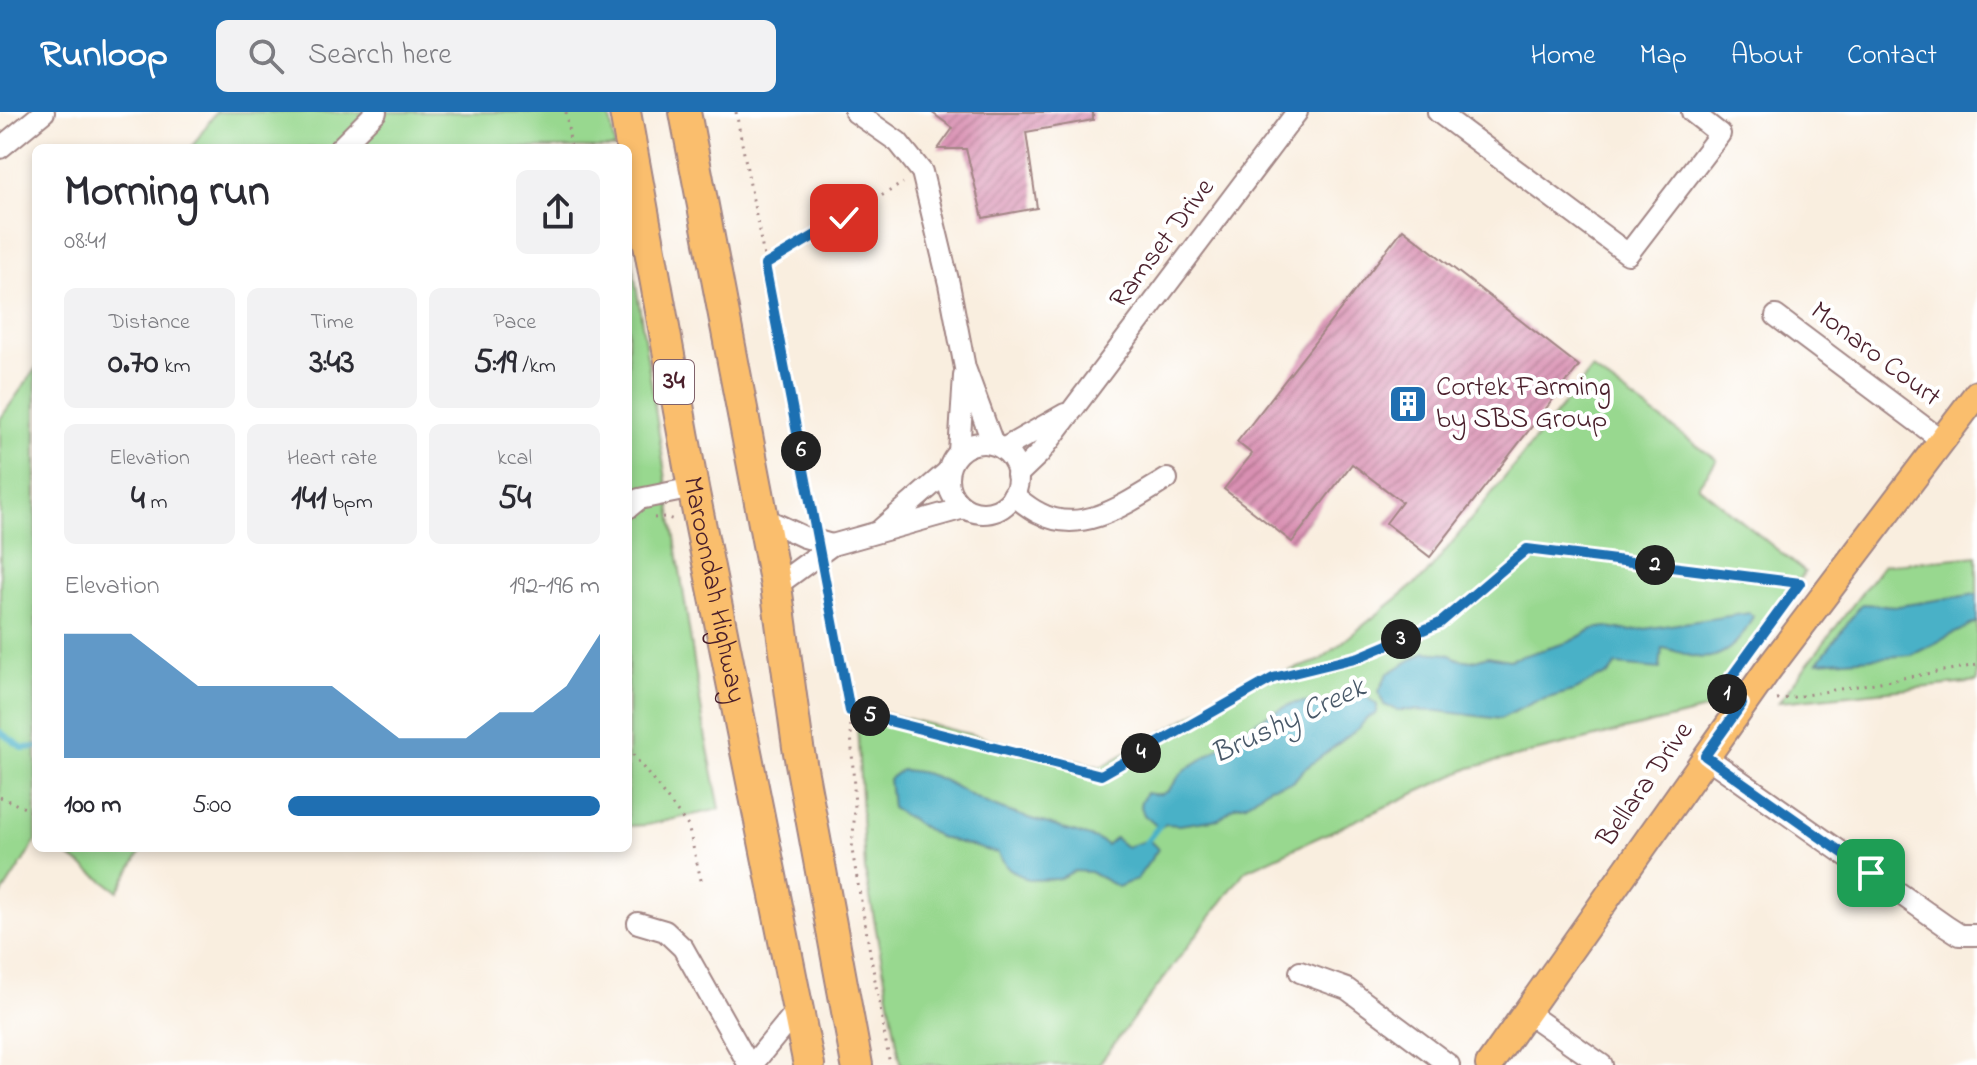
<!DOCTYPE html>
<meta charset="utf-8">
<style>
body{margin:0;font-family:"Indie Flower",sans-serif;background:#f2f2f3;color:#2b2b33;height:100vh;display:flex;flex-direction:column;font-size:30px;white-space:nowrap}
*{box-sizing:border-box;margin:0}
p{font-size:26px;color:#7c7c81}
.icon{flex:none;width:44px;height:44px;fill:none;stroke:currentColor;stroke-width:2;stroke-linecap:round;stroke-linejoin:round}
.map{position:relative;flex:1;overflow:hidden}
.sheet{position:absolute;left:32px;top:32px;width:600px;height:708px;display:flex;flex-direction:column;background:#fff;border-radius:12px;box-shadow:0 4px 12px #0003}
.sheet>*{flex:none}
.pin{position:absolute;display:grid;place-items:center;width:68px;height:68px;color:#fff;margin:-34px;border-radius:16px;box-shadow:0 4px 12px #0006}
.km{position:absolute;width:40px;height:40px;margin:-20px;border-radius:50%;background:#222;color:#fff;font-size:22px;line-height:40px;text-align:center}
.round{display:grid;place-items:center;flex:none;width:84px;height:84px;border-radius:12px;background:#f2f2f3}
.head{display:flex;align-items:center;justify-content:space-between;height:136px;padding:0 32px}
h1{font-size:44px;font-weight:700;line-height:60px}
.stats{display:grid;grid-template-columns:repeat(3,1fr);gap:12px;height:136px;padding:8px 32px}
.stats div{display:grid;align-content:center;border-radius:12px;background:#f2f2f3;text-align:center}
.stats b{font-size:34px;font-weight:700}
.stats small{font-size:22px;font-weight:400}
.stats p{font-size:22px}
.chart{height:224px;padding:16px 32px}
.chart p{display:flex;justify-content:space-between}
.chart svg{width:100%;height:144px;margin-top:8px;fill:#1f6fb2;opacity:.7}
ul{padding:0 32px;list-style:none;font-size:26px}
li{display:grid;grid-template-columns:128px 96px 1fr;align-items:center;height:60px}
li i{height:20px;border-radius:10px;background:#1f6fb2}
header{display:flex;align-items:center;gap:48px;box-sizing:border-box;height:112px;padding:0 40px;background:#1f6fb2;color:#fff}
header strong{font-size:38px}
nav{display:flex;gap:44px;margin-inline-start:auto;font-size:28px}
.search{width:560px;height:72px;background:#f2f2f3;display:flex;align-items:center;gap:20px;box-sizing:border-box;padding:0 28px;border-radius:12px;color:#7c7c81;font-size:30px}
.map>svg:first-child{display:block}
.green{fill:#98d88f;stroke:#717c5d;stroke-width:2}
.water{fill:#48b1c7;stroke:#496879;stroke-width:2}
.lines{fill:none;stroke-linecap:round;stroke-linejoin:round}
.stream{stroke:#48b1c7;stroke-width:6}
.building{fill:url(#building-hatch)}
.minor-casing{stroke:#a28685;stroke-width:24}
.major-casing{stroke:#a28685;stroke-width:30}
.highway-casing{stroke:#a28685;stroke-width:34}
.path{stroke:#a28685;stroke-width:3;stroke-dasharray:2 6;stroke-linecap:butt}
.minor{stroke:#fff;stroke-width:20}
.major{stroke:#fabe6d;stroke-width:26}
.highway{stroke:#fabe6d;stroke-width:30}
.route-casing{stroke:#fff;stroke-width:16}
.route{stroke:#1f6fb2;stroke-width:10}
.labels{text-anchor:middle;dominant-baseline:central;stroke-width:8;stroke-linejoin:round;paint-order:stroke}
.shield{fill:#fff;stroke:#80626b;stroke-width:2}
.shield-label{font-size:26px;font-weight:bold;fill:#4a1f2b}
.street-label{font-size:28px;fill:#4a1f2b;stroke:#fff}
.poi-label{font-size:28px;fill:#4a1f2b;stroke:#fff;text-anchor:start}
.water-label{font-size:30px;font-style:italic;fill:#495969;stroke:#fff}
</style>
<header>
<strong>Runloop</strong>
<div class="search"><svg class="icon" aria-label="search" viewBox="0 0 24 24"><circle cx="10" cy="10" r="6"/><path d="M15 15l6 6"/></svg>Search here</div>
<nav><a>Home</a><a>Map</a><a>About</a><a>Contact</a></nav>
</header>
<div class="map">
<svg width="1977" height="953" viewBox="0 0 1977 953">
<defs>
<pattern id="building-hatch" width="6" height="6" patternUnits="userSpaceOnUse" patternTransform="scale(2)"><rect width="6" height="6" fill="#d990b2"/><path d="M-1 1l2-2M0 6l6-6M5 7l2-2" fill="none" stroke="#b27591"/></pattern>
</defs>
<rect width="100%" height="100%" fill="#fff"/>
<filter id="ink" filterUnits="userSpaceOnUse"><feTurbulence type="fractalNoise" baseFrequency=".0125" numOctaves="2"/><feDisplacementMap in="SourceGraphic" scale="16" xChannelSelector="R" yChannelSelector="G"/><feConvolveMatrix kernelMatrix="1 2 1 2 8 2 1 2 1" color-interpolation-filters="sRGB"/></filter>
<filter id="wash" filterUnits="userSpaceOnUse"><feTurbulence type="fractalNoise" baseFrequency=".006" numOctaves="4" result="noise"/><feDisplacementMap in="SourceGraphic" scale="32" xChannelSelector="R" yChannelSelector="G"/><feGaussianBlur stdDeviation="1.8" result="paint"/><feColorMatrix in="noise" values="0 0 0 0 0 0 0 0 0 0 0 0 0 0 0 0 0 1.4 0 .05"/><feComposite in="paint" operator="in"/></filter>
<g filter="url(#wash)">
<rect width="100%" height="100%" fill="#f9eedf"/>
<!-- green -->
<g class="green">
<polygon points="216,0 609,0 615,36 191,36"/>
<polygon points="628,121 706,627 720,697 647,713 628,714"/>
<polygon points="36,256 36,729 0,785 0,307"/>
<polygon points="1592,257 1717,348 1698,374 1805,460 1705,598 1470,656 1245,759 1098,953 901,953 865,758 856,594 1101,655 1245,573 1319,549 1426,463"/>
<polygon points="1977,444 1977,570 1779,590 1883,453"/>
<polygon points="57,736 143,736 118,779"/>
</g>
<!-- water -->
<g class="water">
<polygon points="1977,482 1977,510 1912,543 1818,550 1862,492 1898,494"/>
<path d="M1749,501L1753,504C1742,530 1719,554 1687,543C1678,540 1671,537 1662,536L1660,557L1616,553L1608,563L1597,566L1576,578L1534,590L1500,607L1438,599L1397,598L1384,593L1379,579L1387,562L1425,540L1448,542L1458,547L1472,549L1488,544L1509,548L1569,530L1593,517L1607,515L1631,519Z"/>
<path d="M1361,580L1377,593V601L1366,607L1359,616L1302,659L1293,670L1269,675L1246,692L1235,694L1219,707L1179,713L1166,712L1159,716L1144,703L1140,692L1146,681C1175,688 1170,667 1189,655C1223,636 1252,607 1289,593C1304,587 1317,592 1332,590C1342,588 1352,583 1361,580Z"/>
<path d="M901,658C944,660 955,679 991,693C1014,703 1038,708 1061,716C1073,721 1098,725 1107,733L1115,726L1126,735L1149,728L1158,737L1137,767L1118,775L1090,760L1074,759L1059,767L1028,768L1007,755L997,741L939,725L892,696L889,667Z"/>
</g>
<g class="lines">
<!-- stream -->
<g class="stream">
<polyline points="0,620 23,636 36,635"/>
<polyline points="1144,733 1162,710"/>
</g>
</g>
<g id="blocks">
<!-- building -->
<g class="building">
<polygon points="931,0 1093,0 1093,8 1026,20 1037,96 983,106 966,37 938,37 953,16"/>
<polygon points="1403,117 1579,254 1430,445 1386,411 1402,390 1352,352 1292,430 1224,377 1252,342 1237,330"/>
</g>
</g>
</g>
<g filter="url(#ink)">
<use href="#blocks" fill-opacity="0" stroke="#a28685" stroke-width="2"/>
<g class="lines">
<defs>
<g id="minor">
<polyline points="855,0 898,30 922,60 949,172 965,256 993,332"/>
<polyline points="1438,0 1628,142 1720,22 1692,0"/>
<polyline points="0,36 44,0"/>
<polyline points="340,36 376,0"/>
<polyline points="1776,204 1940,327"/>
<circle cx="983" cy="366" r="35"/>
<polyline points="1003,337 1065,302"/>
<polyline points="959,340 964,264"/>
<polyline points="1017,363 1040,341 1297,0"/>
<path d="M1013,383C1021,389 1030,397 1039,401C1083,425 1130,389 1167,367"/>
<polyline points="628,396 639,387 693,376"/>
<polyline points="761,405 804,425 832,433"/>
<polyline points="881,417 948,359"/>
<polyline points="776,474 832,433 964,396"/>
<polyline points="1705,644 1946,814 1960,823 1977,823"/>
<polyline points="638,811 665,819 683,836 749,953"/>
<polyline points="1300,860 1347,877 1449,953"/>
<polyline points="1526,900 1602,953"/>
<polyline points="752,953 798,897"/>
</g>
<polyline id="major" points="1489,953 1767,559 1977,282"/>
<g id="highway">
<path id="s1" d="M625,0L693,376L809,953"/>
<polyline points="685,0 776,474 798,635 857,953"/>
</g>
</defs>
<!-- minor casing -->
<use href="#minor" class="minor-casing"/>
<!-- major casing -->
<use href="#major" class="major-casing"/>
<!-- highway casing -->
<use href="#highway" class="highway-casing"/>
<!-- path -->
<g class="path">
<polyline points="566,0 571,36"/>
<polyline points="736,0 815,409"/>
<polyline points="765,153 903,71"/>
<polyline points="654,406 665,405 674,408"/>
<polyline points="825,463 850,599 855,696 852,738 890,953"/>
<polyline points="1777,588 1977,553"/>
<polyline points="850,599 1101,663 1273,566 1359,545 1440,511 1527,437 1800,471 1722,578 1726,581"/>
<polyline points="628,636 688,714 702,772"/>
<polyline points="0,685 36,701"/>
</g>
<!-- minor -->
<use href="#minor" class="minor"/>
<!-- major -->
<use href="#major" class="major"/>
<!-- highway -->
<use href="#highway" class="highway"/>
</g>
</g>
<g class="lines" filter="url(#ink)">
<defs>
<polyline id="route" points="844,106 765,153 850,599 1101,663 1273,566 1359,545 1440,511 1527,437 1800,471 1722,578 1742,592 1705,644 1871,761"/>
</defs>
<!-- route casing -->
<use href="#route" class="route-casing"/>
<!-- route -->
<use href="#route" class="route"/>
</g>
<!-- icons -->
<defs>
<symbol id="building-square" viewBox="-11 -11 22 22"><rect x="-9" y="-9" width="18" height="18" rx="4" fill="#1f6fb2" stroke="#fff"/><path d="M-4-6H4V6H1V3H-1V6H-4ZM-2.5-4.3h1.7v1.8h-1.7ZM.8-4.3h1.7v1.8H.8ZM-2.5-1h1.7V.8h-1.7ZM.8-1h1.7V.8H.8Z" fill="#fff"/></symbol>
</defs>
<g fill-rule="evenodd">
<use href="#building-square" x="1386" y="270" width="44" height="44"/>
</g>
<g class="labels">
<!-- shield labels -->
<rect class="shield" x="654" y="248" width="40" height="44" rx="6"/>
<g class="shield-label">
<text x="674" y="270">34</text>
</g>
<!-- street labels -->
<g class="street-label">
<text transform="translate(1163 132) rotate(-53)">Ramset Drive</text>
<text transform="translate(1875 243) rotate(37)">Monaro Court</text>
<text stroke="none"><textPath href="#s1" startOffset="486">Maroondah Highway</textPath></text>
<text transform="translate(1646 673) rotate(-55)">Bellara Drive</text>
</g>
<!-- poi labels -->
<g class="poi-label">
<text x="1436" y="276">Cortek Farming<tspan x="1436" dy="32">by SBS Group</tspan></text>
</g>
<!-- water labels -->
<g class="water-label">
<text transform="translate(1289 610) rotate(-25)">Brushy Creek</text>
</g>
</g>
</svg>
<div class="pin" style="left:1871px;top:761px;background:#1e9e55"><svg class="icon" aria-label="arrive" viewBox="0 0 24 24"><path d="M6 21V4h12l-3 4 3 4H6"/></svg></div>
<div class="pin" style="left:844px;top:106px;background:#d93025"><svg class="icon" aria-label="check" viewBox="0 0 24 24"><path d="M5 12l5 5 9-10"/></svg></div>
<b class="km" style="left:1727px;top:582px">1</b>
<b class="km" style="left:1655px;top:453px">2</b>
<b class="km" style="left:1401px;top:527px">3</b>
<b class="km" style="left:1141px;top:641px">4</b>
<b class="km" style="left:870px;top:604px">5</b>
<b class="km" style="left:801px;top:339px">6</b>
<section class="sheet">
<div class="head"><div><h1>Morning run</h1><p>08:41</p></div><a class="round"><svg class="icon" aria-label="share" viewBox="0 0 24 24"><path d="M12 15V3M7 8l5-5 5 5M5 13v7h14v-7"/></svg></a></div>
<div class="stats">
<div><p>Distance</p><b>0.70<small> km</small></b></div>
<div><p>Time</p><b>3:43</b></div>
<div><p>Pace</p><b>5:19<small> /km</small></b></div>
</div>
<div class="stats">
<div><p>Elevation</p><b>4<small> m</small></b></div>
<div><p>Heart rate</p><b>141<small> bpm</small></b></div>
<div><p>kcal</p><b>54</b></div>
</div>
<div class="chart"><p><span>Elevation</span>192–196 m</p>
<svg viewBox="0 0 160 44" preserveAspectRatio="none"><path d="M0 44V6L10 6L20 6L30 14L40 22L50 22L60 22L70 22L80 22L90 30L100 38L110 38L120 38L130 30L140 30L150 22L160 6V44z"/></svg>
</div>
<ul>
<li><b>100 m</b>5:00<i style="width:100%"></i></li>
</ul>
</section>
</div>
